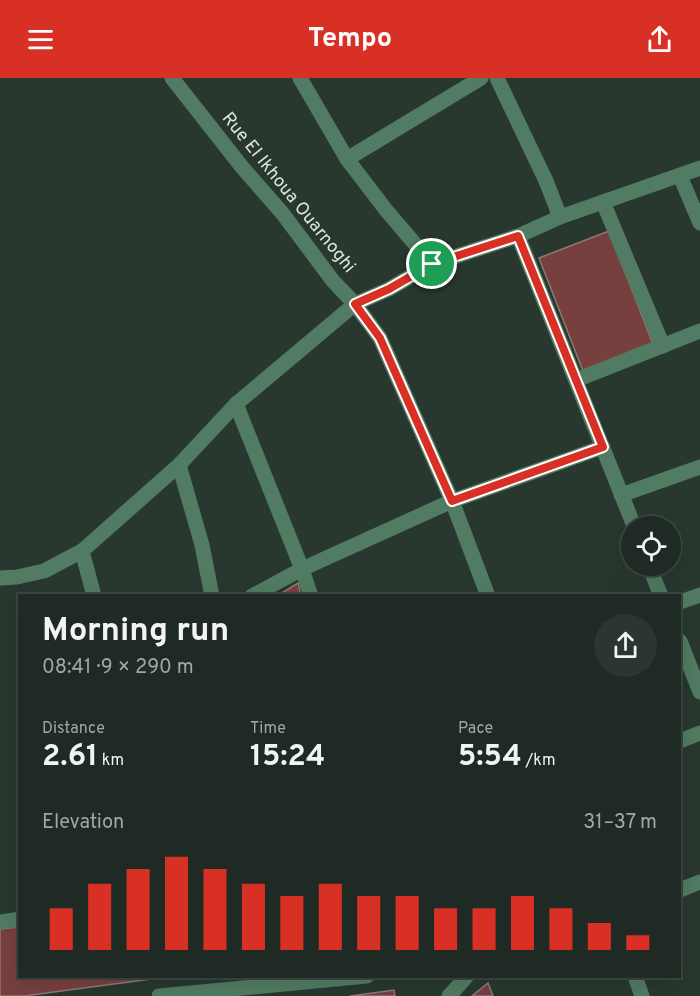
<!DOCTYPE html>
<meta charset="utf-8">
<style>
body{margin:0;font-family:Overpass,sans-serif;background:#2b3630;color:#f1f3f6;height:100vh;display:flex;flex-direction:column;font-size:22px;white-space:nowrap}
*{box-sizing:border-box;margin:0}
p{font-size:20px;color:#a1a7a6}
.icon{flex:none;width:33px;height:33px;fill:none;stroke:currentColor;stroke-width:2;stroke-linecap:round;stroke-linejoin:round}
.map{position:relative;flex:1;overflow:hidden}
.drawer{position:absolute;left:18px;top:516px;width:663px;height:384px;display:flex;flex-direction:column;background:#1e2a23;border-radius:0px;box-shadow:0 6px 24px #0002,0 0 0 2px #3c4641}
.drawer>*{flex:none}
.fabs{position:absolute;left:621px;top:438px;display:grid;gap:12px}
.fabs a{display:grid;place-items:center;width:60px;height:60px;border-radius:50%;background:#1e2a23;box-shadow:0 6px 24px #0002,0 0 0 2px #3c4641;font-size:30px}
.pin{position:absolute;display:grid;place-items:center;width:51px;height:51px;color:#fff;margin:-26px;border:3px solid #fff;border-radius:50%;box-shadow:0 2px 6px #0007}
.round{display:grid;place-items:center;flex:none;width:63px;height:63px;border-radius:32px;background:#2b3630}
.head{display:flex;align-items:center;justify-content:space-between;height:102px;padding:0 24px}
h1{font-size:33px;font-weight:700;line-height:45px}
.stats{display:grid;grid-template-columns:repeat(3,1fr);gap:9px;height:102px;padding:6px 24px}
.stats div{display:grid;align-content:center}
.stats b{font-size:30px;font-weight:700}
.stats small{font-size:16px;font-weight:400}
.stats p{font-size:16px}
.chart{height:168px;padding:12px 24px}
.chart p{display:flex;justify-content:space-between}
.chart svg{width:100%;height:108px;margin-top:6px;stroke:#d93025;stroke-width:6}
header{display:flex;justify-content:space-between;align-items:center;height:78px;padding:0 24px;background:#d93025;color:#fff;font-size:27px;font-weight:700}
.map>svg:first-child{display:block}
.building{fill:#77403e;stroke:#8e7977;stroke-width:1.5}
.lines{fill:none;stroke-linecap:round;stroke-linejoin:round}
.minor{stroke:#517b62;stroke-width:15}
.route-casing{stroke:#fff;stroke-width:12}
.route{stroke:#d93025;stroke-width:8}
.labels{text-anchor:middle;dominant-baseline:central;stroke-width:5;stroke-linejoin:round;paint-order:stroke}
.street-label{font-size:18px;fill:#dce5df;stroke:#28382f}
</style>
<header><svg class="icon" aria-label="menu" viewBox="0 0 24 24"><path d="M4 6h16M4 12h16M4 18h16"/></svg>Tempo<svg class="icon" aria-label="share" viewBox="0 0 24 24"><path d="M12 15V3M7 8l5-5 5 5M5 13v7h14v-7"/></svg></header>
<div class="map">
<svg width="700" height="918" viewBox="0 0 700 918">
<rect width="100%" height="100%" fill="#28382f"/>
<!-- building -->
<g class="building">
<polygon points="609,153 653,266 583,293 539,180"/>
<polygon points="298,505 301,518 277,518"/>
<polygon points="20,849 20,898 174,898 24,918 0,918 0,851"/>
<polygon points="488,905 493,918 472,918"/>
<polygon points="394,912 395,918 350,918"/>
</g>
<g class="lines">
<!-- minor -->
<g class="minor">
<polyline points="172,0 242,89 283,136 333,203 355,226 380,260 452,423 488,518"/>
<polyline points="300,0 347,81 386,132 432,186"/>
<polyline points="497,0 546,103 560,139"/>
<polyline points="347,81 481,0"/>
<polyline points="680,98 700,145"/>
<polyline points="603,124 663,268"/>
<polyline points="518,158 634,448"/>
<polyline points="576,302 700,253"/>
<polyline points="236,326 302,491 311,518"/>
<polyline points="179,387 202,467 212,518"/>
<polyline points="621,417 700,389"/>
<polyline points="82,473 94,518"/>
<polyline points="649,488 661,518"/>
<polyline points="0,500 17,499 44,493 82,473 179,387 236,326 355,226 389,211 432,186 518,158 560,139 700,90"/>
<polyline points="252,518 302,491 452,423 603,369"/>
<polyline points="680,524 700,517"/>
<polyline points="680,563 700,614"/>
<polyline points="680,663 700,655"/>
<polyline points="680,812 700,804"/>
<polyline points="0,844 20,841"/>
<polyline points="635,898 642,918"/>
<polyline points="159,918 367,898"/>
<polyline points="449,918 467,898"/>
</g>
</g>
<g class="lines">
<defs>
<polygon id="route" points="518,158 603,369 452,423 380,260 355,226 389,211 432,186"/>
</defs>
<!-- route casing -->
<use href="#route" class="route-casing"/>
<!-- route -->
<use href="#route" class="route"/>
</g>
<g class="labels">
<!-- street labels -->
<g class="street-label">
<text transform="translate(288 115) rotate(51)">Rue EI Ikhoua Ouarnoghi</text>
</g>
</g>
</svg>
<div class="fabs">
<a><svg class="icon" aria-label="locate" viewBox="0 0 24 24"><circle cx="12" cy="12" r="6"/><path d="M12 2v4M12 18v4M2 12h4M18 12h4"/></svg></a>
</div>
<div class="pin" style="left:432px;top:186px;background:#1e9e55"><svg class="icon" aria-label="arrive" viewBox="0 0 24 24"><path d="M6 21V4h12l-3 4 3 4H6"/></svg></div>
<section class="drawer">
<div class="head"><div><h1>Morning run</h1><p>08:41 · 9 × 290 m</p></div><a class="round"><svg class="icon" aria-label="share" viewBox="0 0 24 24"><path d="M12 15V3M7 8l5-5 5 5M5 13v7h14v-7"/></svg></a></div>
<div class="stats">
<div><p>Distance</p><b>2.61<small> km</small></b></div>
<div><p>Time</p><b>15:24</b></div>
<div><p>Pace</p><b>5:54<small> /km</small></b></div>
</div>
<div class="chart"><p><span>Elevation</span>31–37 m</p>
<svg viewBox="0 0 160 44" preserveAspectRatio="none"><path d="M5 44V27M15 44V17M25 44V11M35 44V6M45 44V11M55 44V17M65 44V22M75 44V17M85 44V22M95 44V22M105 44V27M115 44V27M125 44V22M135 44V27M145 44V33M155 44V38"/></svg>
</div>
</section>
</div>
